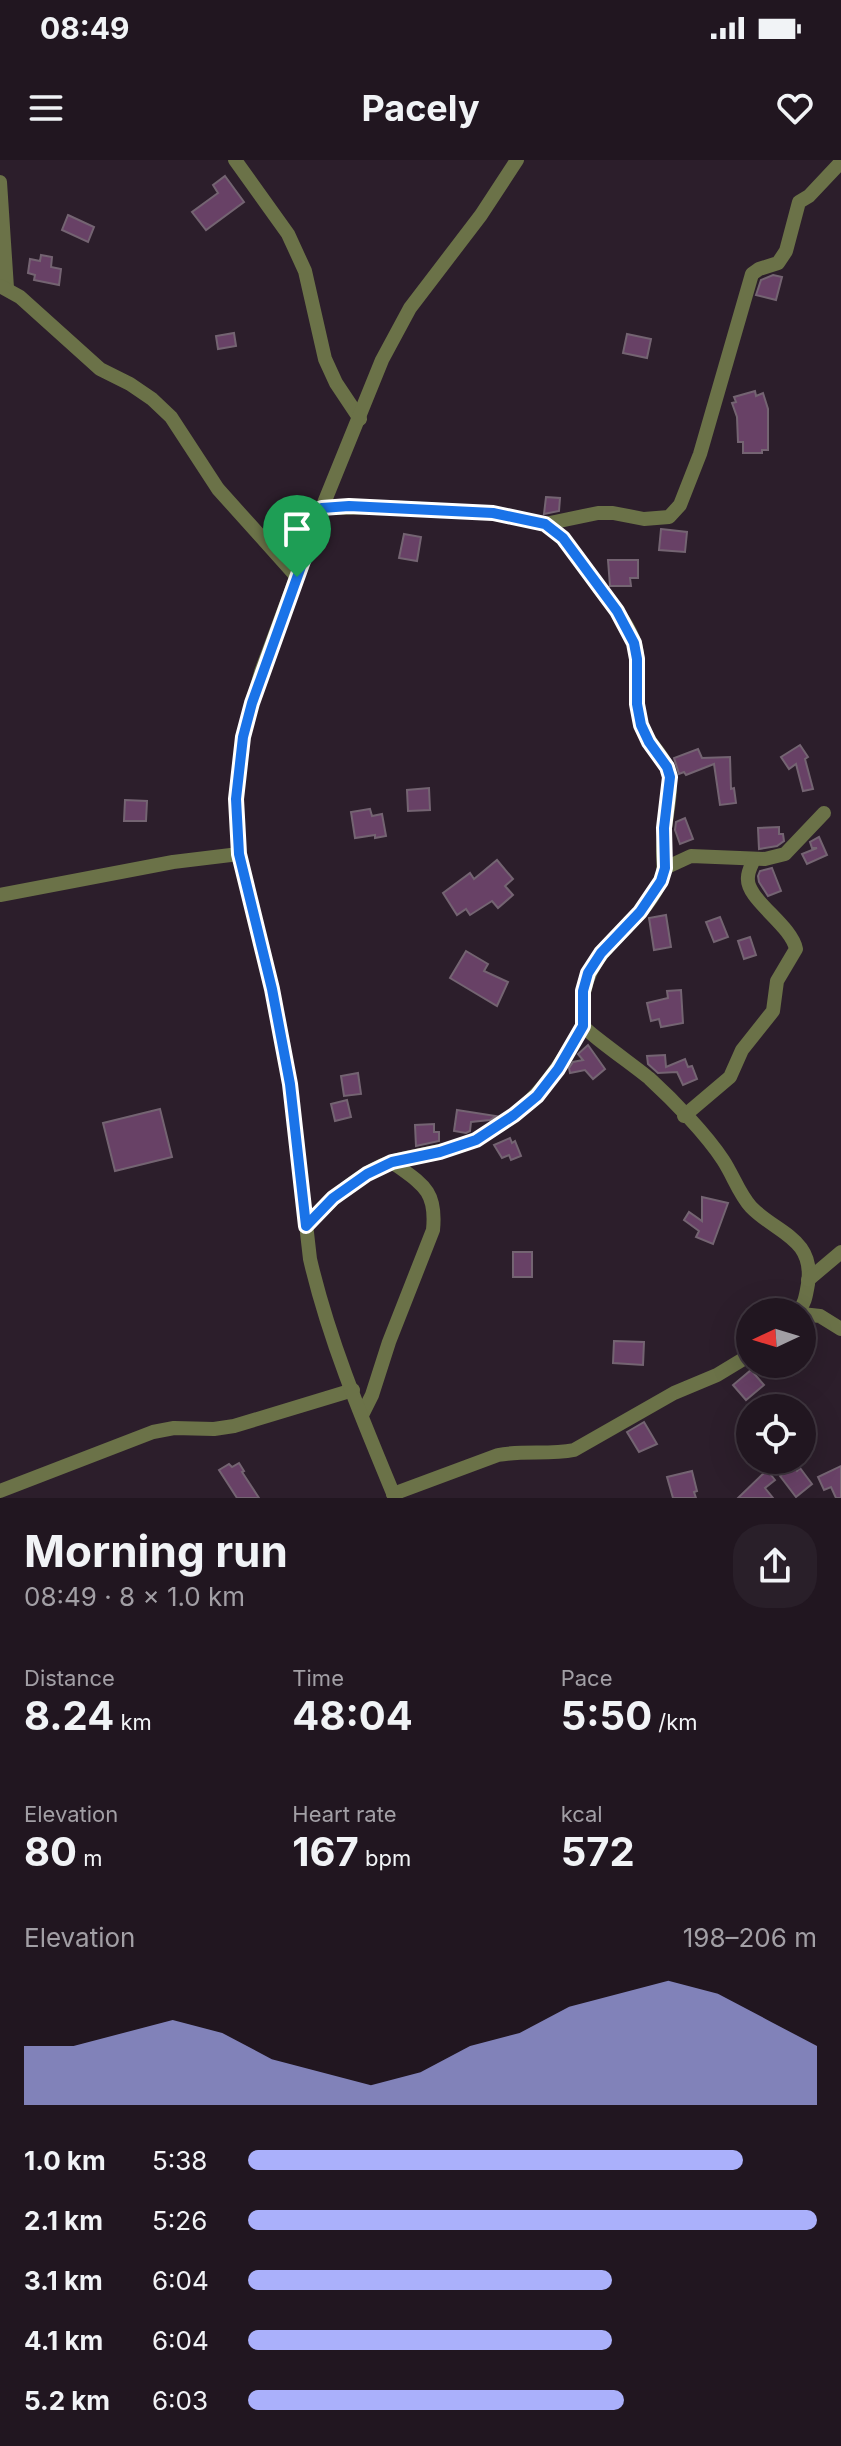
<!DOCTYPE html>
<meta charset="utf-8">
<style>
body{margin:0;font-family:Inter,sans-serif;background:#291f29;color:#f1f3f6;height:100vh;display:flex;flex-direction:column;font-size:30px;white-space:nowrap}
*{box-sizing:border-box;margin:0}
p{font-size:26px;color:#a29fa5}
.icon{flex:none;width:44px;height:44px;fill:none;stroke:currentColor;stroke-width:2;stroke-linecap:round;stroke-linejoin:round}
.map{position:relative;height:1338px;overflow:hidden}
.drawer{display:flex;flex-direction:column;background:#211620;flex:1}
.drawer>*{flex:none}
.needle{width:52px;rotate:266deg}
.buttons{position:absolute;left:736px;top:1138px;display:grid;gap:16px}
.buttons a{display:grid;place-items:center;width:80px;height:80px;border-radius:50%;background:#211620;box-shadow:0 8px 32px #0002,0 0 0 2px #3e353e;font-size:40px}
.pin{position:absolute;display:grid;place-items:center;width:68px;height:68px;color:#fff;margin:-82px -34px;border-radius:50% 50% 50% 0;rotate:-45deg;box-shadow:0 0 8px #0007}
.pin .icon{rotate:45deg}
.round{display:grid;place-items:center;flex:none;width:84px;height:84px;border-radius:32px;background:#291f29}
.headline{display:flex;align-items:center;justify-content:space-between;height:136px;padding:0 24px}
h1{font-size:44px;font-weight:700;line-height:60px}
.stats{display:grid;grid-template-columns:repeat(3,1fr);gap:12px;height:136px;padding:8px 24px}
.stats div{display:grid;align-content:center}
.stats b{font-size:40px;font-weight:700}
.stats small{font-size:22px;font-weight:400}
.stats p{font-size:22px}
.chart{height:224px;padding:16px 24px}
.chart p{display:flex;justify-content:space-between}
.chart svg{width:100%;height:144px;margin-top:8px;fill:#aab0fb;opacity:.7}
ul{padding:0 24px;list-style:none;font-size:26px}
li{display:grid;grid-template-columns:128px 96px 1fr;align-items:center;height:60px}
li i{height:20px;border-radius:10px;background:#aab0fb}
.status{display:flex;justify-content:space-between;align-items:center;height:56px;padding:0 40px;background:#211620;direction:ltr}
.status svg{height:22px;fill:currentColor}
header{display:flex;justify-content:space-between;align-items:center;height:104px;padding:0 24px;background:#211620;font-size:36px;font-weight:700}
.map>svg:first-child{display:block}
.building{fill:#684166;stroke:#746472;stroke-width:2}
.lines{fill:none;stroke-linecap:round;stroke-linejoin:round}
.minor{stroke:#6b7248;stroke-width:14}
.route-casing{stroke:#fff;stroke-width:16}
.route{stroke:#1a73e8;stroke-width:10}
</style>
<div class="status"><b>08:49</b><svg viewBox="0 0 49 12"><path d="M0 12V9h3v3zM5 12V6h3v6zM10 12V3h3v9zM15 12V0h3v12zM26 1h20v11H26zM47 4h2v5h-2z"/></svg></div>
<header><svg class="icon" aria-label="menu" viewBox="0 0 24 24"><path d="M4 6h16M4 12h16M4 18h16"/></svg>Pacely<svg class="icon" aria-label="heart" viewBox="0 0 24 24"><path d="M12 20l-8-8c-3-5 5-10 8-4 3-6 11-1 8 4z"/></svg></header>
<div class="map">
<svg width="841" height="1338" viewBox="0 0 841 1338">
<rect width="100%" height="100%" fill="#2c1e2b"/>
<!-- building -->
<g class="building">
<polygon points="225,16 244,42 206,70 192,52 218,33 213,25"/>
<polygon points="68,55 94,67 88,82 62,70"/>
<polygon points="41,95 52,97 51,107 61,109 59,125 34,120 35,115 28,113 30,99 40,101"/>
<polygon points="773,115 782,117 776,140 756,135 761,120"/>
<polygon points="234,173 236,186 218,189 216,176"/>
<polygon points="627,174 651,179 647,198 623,193"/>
<polygon points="755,231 756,236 763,233 768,249 768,290 762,290 762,293 743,293 743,282 738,282 737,257 732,243 736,242 734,237"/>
<polygon points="546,337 560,338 559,351 544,354"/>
<polygon points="661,369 687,372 685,392 659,390"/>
<polygon points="404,374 421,377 417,401 399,398"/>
<polygon points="608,400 638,400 638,418 630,418 631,426 610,426"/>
<polygon points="800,585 808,597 805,599 813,629 803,631 796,604 789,609 781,597"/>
<polygon points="698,589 702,598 730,597 731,629 734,628 736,643 720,645 714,604 686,615 684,612 679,614 674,598"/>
<polygon points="429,628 430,650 408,651 407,630"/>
<polygon points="125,640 147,641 146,661 124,661"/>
<polygon points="370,649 372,656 382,654 386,676 375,678 375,675 355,678 351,652"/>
<polygon points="685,658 693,679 680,684 675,670 676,662"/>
<polygon points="779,667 779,674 783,674 784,681 777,686 759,689 758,668"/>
<polygon points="819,677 827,695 807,704 802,694 817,688 812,688 810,682"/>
<polygon points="497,700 513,719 505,726 513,735 498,748 492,741 470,755 466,749 457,755 443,733 470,713 474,719"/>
<polygon points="772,708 781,731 768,736 759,722 758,716 760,711"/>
<polygon points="666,755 671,787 654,790 649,758"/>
<polygon points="720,757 728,777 714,782 706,762"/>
<polygon points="750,777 756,795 744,799 738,781"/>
<polygon points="466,791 488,804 484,811 508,822 497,846 450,818"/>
<polygon points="681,830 683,863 661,867 659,859 651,861 647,843 668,838 667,831"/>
<polygon points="588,885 605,909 593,919 585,910 570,913 569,908 573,902 583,900 578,894"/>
<polygon points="665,895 666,907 685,899 688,907 692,906 697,919 683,925 677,912 658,913 648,904 647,896"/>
<polygon points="358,913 361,934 344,936 341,916"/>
<polygon points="347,940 351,957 335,961 331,944"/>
<polygon points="160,949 172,997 115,1011 103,963"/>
<polygon points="457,950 496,956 490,960 471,962 470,971 466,973 454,971"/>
<polygon points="434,964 434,972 439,972 439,981 416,986 415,965"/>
<polygon points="510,978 512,983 515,981 521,996 511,1000 509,995 502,998 494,985"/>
<polygon points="702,1037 728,1043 713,1084 696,1077 699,1071 684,1060 689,1052 702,1061"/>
<rect x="513" y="1092" width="19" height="25"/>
<polygon points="614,1181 644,1182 643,1205 613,1203"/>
<polygon points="751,1210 764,1225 746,1240 733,1225"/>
<polygon points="644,1262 657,1284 639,1292 627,1272"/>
<polygon points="239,1303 244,1311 242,1312 259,1338 237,1338 219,1310 229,1304 232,1307"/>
<polygon points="794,1306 797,1311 800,1308 812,1324 796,1337 780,1316"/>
<polygon points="841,1306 841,1338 836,1338 831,1327 824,1330 818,1317"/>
<polygon points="767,1310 775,1320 765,1328 773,1338 738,1338"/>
<polygon points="692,1311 697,1331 694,1332 696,1338 673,1338 667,1317"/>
</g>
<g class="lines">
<!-- minor -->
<g class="minor">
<polyline points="235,0 288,74 305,111 325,199 336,223 360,259"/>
<polyline points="0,22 7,128"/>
<polyline points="0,126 20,137 100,209 130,224 152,239 171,257 218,329 297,417"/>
<polyline points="322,348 387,347 493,353 545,364 598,353 613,353 644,359 669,357 680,345 700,294 752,114 759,109 778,103 786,91 799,42 809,36 841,2"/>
<path d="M545,364C569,380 582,405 599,428C612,446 628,462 635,484C642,509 634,537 640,562C645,581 662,592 668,609C675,630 662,669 663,693C663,702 665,708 662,717C645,767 586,784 583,842C583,849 581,859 584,866C586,872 640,910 650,919C673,940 706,974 723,1000C733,1015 739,1034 751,1047C776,1073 815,1078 808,1124C806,1135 805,1144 798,1152"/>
<polyline points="665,708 691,696 765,699 785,694 824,653"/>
<polyline points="0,735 173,702 239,694"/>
<path d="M684,956L730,917L742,890L773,851L777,821L796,789C791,764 745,739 748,717C748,711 752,704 754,699"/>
<path d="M306,1066C331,1041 358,1012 394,1001C421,993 451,992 476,979C529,953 555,915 583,866"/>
<polyline points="808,1120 841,1092"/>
<polyline points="802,1154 820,1156 841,1169"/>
<path d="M362,1255L372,1235L389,1182L433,1070C437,1030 422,1024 392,1002"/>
<polyline points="0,1331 153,1272 174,1268 214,1269 234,1266 353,1230"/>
<path d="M393,1334L498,1295C524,1290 549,1295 574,1290L674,1233L717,1215L750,1195"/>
<path d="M395,1338C363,1261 329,1181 310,1099L290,924L272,829L239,694L236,639L243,577L261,512L322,348L382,200L410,148L481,55L517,0"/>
</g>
</g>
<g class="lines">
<defs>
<polygon id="route" points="349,346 493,353 545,364 563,378 617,451 634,483 637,499 637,544 641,565 649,582 667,607 670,617 664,668 665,708 661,721 640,752 601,793 588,813 583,831 583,866 558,909 537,936 514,955 476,980 440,992 392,1002 367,1014 333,1038 306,1066 290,924 272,829 239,694 236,639 243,577 252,543 322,348"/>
</defs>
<!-- route casing -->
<use href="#route" class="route-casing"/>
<!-- route -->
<use href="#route" class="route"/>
</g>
</svg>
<div class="buttons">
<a><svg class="needle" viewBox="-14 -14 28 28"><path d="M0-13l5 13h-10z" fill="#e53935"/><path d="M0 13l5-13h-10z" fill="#a29fa5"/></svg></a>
<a><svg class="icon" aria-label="locate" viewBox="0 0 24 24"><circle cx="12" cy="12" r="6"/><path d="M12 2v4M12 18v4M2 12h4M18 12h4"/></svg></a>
</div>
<div class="pin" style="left:297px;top:417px;background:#1e9e55"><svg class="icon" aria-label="arrive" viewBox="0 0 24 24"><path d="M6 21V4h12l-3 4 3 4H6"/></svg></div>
</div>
<section class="drawer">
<div class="headline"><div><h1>Morning run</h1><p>08:49 · 8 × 1.0 km</p></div><a class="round"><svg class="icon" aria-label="share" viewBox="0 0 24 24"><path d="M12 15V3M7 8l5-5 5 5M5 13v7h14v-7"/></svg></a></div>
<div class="stats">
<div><p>Distance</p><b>8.24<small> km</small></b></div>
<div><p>Time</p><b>48:04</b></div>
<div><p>Pace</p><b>5:50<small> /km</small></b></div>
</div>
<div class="stats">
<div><p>Elevation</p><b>80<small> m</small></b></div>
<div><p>Heart rate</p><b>167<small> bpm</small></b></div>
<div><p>kcal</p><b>572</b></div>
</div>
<div class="chart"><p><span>Elevation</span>198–206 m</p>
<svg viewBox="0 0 160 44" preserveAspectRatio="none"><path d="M0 44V26L10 26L20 22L30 18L40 22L50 30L60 34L70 38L80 34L90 26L100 22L110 14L120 10L130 6L140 10L150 18L160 26V44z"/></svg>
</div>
<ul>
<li><b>1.0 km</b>5:38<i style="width:87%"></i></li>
<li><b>2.1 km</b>5:26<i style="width:100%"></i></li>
<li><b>3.1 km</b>6:04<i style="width:64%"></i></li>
<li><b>4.1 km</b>6:04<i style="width:64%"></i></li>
<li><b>5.2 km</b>6:03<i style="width:66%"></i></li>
</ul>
</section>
